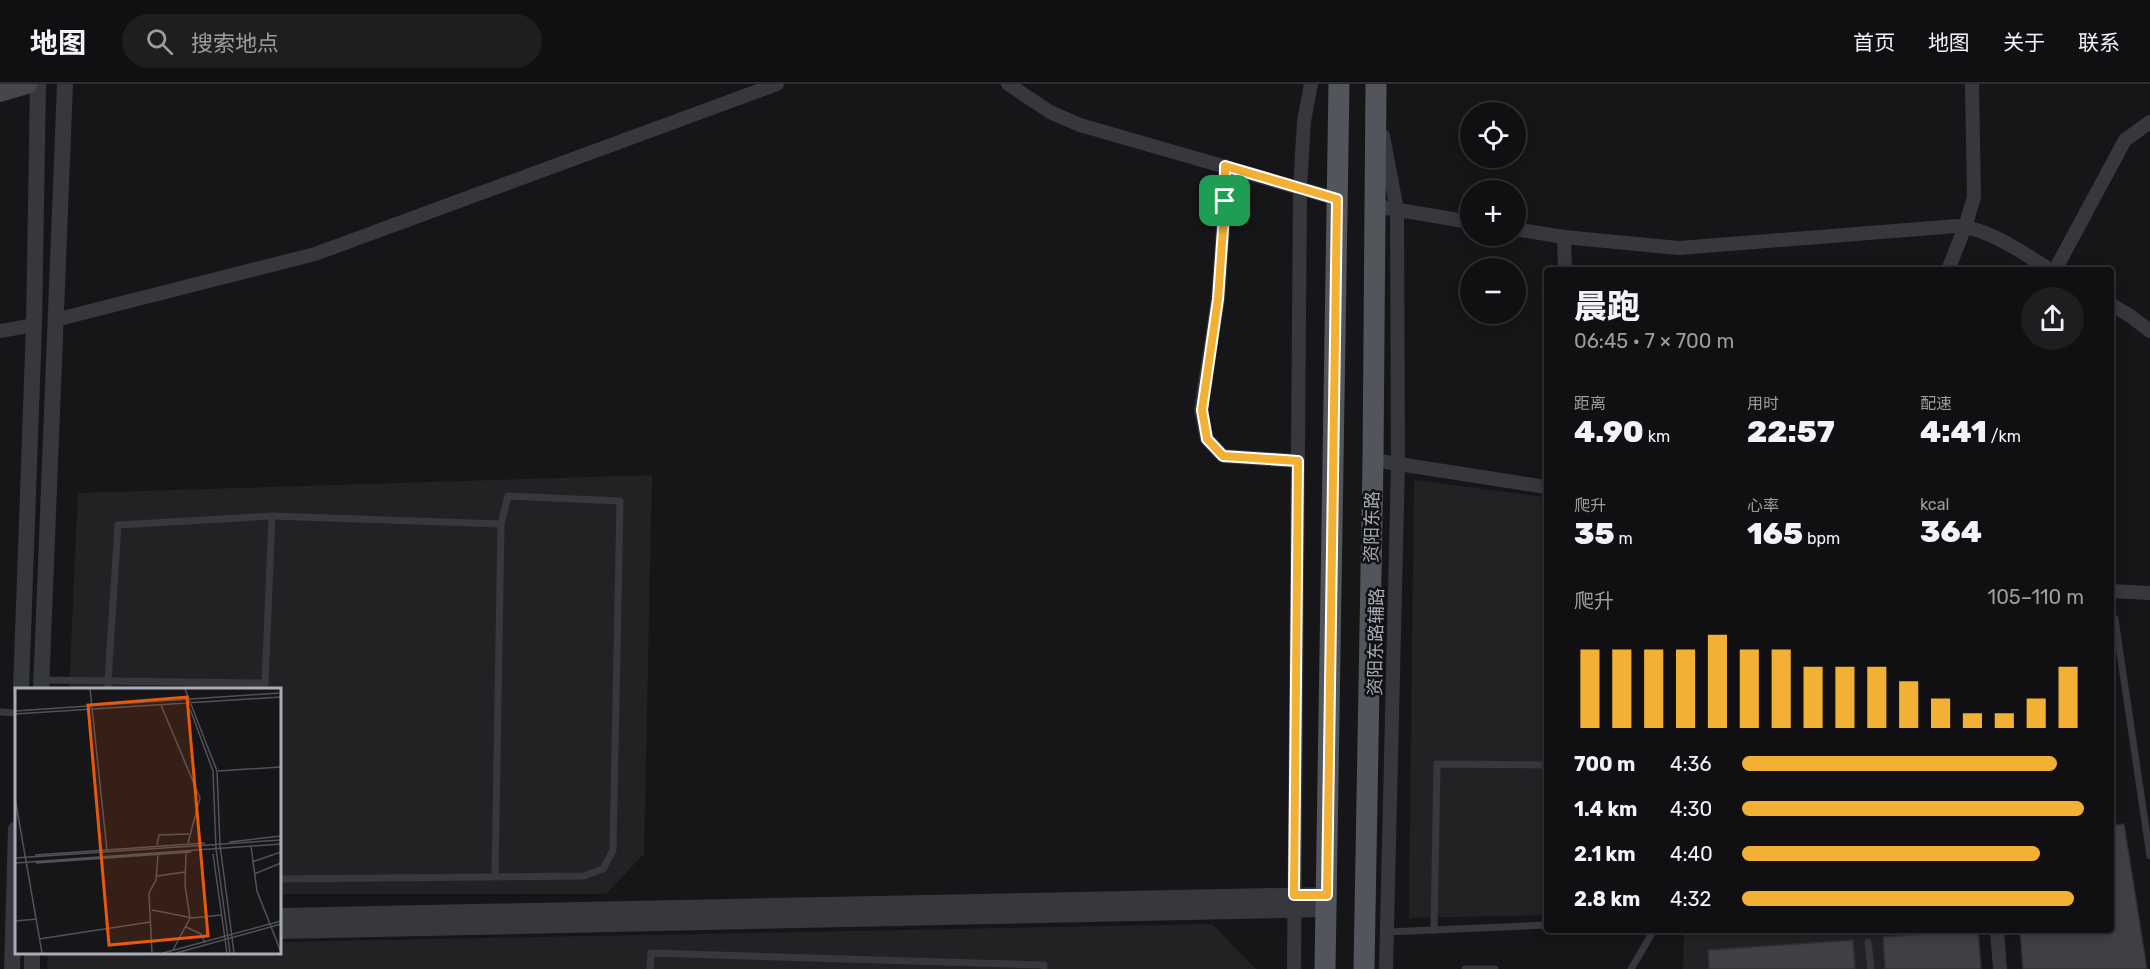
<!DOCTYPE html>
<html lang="zh">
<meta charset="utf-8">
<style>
body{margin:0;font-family:Rubik,"Noto Sans SC",sans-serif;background:#1e1e20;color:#f1f3f6;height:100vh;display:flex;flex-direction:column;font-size:22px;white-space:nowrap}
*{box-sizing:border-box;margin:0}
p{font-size:20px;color:#9c9d9f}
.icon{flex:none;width:33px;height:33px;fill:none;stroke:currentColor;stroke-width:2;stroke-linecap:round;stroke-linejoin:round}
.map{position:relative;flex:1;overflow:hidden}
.details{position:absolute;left:1544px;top:183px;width:570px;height:666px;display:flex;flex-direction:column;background:#101012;border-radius:6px;box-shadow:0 3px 15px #0003,0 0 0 2px #303032}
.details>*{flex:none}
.fabs{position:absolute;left:1460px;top:18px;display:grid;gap:12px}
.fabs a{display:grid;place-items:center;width:66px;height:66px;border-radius:50%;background:#101012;box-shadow:0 3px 15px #0003,0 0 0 2px #303032;font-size:30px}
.pin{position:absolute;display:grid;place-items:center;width:51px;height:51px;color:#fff;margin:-26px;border-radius:12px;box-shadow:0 3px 9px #0006}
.round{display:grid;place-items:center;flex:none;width:63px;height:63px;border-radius:32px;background:#1e1e20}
.head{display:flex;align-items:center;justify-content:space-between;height:102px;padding:0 30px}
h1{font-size:33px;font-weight:800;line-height:45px}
.figures{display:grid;grid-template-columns:repeat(3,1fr);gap:9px;height:102px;padding:6px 30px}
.figures div{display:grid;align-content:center}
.figures b{font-size:30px;font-weight:800}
.figures small{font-size:16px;font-weight:400}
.figures p{font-size:16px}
.chart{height:168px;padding:12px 30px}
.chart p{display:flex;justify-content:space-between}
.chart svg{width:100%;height:108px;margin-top:6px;stroke:#f2b134;stroke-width:6}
ul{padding:0 30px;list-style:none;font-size:20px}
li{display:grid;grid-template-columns:96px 72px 1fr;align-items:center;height:45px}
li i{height:15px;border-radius:8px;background:#f2b134}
header{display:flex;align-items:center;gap:36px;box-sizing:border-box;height:84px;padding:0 30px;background:#101012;border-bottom:2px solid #303032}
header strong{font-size:28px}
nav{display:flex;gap:33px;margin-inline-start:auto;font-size:21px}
.search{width:420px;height:54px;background:#1e1e20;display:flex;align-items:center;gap:15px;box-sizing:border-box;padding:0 21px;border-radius:33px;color:#9c9d9f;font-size:22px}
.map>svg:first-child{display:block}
.built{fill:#222225}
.building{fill:#404145;stroke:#303034;stroke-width:1.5}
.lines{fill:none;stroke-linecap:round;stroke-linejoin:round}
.service{stroke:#37383d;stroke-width:7}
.minor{stroke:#37383d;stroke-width:14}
.tertiary{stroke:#37383d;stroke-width:16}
.secondary{stroke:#45474d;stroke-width:20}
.primary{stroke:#53555c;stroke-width:21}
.route-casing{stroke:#fff;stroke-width:12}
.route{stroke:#f2b134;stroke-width:8}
.labels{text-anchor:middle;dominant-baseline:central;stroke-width:5;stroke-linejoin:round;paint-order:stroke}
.street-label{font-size:18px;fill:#a8adb8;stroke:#111113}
.inset-road{fill:none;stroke:#505258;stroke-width:1.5}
.view{fill:#e8590c;fill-opacity:0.15;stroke:#e8590c;stroke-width:3}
.inset-edge{fill:none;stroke:#a8adb8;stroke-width:3}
</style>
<header>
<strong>地图</strong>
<div class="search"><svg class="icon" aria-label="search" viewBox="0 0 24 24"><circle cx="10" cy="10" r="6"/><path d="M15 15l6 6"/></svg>搜索地点</div>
<nav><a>首页</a><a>地图</a><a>关于</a><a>联系</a></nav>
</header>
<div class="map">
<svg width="2150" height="885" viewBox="0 0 2150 885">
<rect width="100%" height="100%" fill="#161618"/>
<!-- built -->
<g class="built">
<polygon points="652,391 644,770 606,810 279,810 279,606 69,606 78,409"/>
<polygon points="1414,396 1546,413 1546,831 1409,834"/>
<polygon points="1212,840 1256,885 47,885 48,869 279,868 279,858"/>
<polygon points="1684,846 1979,846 1982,885 1683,885"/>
</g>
<!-- building -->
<g class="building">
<polygon points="2124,740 2147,885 2023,885 2020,846 2110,846 2110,742"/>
<polygon points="1978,846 1981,885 1885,885 1883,853"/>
<polygon points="1853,856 1855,885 1709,885 1708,866"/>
</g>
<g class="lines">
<!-- service -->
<g class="service">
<polyline points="272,432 501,440"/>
<polyline points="2115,535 2150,772"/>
<polyline points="42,596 265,599 272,432 118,441 108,597 108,606"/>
<polyline points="0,628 16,629"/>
<polyline points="279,795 584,792 603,785 613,766 620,417 508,412 501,440 495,793"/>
<polyline points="1434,846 1437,680 1546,681"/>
<polyline points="1387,848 1546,841"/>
<polyline points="1868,858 1871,885"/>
<polyline points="650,885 651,869 1044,881 1044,885"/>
<polyline points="1465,885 1495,885"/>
<polyline points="1631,885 1654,846"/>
</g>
<!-- minor -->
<g class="minor">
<polyline points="1008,0 1050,28 1080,41 1337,115"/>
<polyline points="1383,52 1397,126 1398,380 1386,885"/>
<polyline points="1225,82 1225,117 1218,215 1201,326 1207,355 1223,372 1298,377"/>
<polyline points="1375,122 1470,138"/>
<path d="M1515,145L1564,153L1679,164L1957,142C1991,145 2022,169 2051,186"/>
<polyline points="1564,153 1565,186"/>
<polyline points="1948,186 1965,143 1974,113 1972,0"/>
<polyline points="2055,186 2125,56 2150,38"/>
<polyline points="2110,220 2129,231 2150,247"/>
<polyline points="55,236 315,170 777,0"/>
<polyline points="0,247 34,241"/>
<polyline points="1373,376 1546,403"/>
<polyline points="2110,507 2150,509"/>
<polyline points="1997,846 2000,885"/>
<polyline points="1294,885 1300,104 1304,37 1311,0"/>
</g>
<!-- tertiary -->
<g class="tertiary">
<polyline points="21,606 34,241 38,0"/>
<polyline points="41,606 65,0"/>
<polyline points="279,832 1327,811"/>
<polyline points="279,847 1327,825"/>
<polyline points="12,885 16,745"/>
<polyline points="32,885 32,868"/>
</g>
<!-- secondary -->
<polyline class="secondary" points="0,8 27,0"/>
<!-- primary -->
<g class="primary">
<polyline points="1325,885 1339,0"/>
<polyline points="1364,885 1373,376 1376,0"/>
</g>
</g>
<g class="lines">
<defs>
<polygon id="route" points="1225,82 1337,115 1327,811 1294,811 1298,377 1223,372 1207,355 1202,326 1218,215 1225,117"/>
</defs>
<!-- route casing -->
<use href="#route" class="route-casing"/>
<!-- route -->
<use href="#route" class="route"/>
</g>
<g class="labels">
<!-- street labels -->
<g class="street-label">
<text transform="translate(1372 443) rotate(-89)">资阳东路</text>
<text transform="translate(1376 558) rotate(-89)">资阳东路辅路</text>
</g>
</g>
<!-- overview -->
<g transform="translate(15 604)">
<rect width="266" height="266" fill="#161618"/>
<path class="inset-road" d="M75,1L92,163M170,1L202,83L205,157L219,265M146,17L185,110L173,155M175,21L198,83L201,161L215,265M0,23L264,5M0,26L266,9M203,83L266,79M0,110L27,265M214,154L266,148M142,157L144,147L174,146M236,158L242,203L266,264M198,166L212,265M20,167L190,155M0,170L266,152M237,174L266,164M0,175L266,156M21,175L176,164M239,186L266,175M142,188L170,184M137,222L178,230L206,227M0,233L22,231M171,239L186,246L190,255M24,251L135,234M158,262L175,230L170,197L171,165M137,265L134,205L141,192L143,167M148,265L266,233M161,265L266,236"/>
<path class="view" d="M172,9L193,248L94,257L73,17Z"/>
<rect width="266" height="266" class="inset-edge"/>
</g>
</svg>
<div class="fabs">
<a><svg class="icon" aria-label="locate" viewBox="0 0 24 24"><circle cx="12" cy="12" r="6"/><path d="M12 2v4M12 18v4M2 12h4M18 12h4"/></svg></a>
<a>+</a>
<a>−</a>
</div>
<div class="pin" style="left:1225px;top:117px;background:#1e9e55"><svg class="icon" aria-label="arrive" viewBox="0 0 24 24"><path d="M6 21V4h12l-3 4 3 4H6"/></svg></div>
<section class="details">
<div class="head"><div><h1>晨跑</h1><p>06:45 · 7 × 700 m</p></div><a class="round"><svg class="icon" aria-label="share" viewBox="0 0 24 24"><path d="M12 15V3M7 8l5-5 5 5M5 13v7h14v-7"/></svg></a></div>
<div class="figures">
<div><p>距离</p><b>4.90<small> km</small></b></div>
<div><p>用时</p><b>22:57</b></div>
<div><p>配速</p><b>4:41<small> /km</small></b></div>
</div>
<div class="figures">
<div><p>爬升</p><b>35<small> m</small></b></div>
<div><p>心率</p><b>165<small> bpm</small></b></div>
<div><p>kcal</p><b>364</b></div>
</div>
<div class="chart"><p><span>爬升</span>105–110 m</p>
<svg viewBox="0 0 160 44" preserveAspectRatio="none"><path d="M5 44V12M15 44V12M25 44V12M35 44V12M45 44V6M55 44V12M65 44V12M75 44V19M85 44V19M95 44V19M105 44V25M115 44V32M125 44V38M135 44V38M145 44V32M155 44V19"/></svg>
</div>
<ul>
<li><b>700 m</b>4:36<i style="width:92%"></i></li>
<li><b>1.4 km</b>4:30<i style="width:100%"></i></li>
<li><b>2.1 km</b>4:40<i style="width:87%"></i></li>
<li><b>2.8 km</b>4:32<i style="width:97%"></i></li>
</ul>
</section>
</div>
